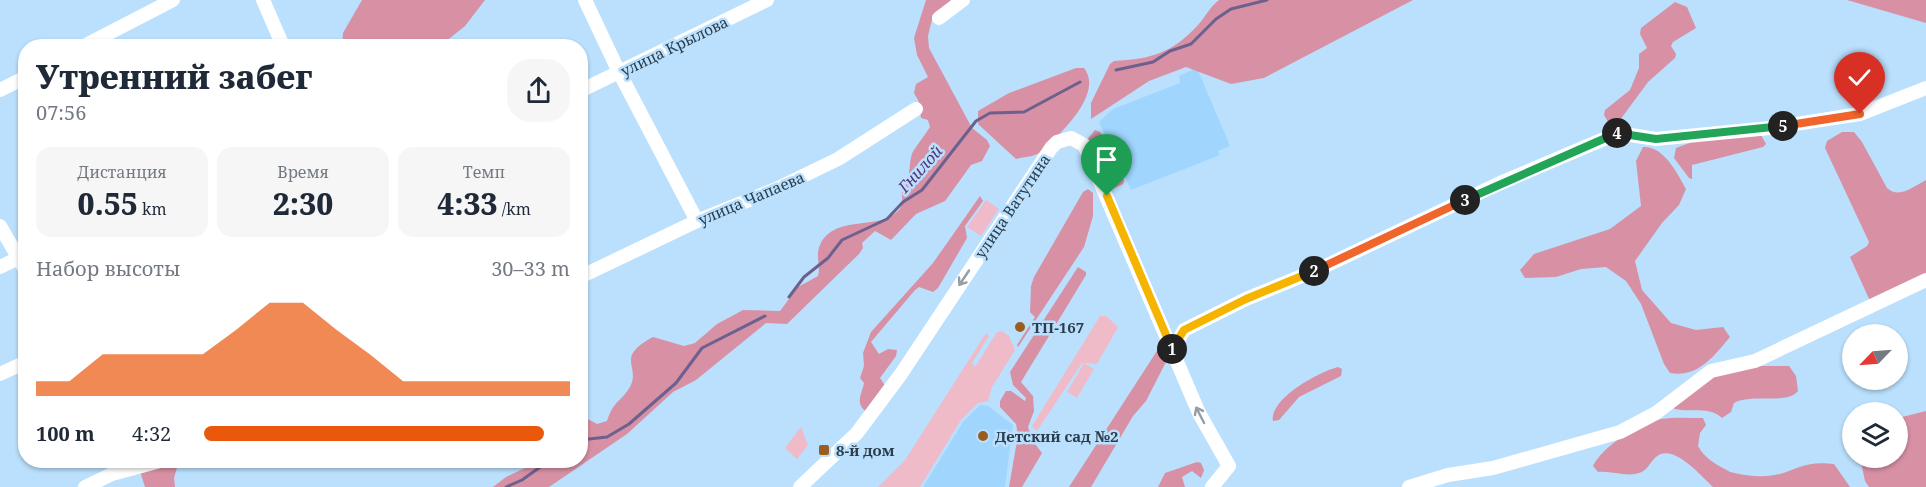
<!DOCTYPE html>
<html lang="ru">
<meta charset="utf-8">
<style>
body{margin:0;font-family:"Noto Serif",serif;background:#f6f6f7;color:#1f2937;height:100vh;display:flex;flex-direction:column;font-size:22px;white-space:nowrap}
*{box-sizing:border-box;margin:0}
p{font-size:20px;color:#747a83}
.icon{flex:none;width:33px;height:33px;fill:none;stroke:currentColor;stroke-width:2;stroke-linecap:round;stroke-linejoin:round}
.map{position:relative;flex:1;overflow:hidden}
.details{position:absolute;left:18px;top:39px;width:570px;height:429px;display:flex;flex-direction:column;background:#fff;border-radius:24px;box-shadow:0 2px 4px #0004}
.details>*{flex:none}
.needle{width:39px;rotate:245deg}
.controls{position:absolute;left:1842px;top:324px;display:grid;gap:12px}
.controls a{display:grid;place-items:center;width:66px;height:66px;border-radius:50%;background:#fff;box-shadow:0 2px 4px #0004;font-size:30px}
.pin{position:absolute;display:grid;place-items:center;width:51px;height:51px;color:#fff;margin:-62px -26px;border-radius:50% 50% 50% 0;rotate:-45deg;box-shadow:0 0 6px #0007}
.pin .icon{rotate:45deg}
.km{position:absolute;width:30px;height:30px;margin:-15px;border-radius:50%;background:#222;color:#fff;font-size:16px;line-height:30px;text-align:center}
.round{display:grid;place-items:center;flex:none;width:63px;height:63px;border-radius:24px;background:#f6f6f7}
.headline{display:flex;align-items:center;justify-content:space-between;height:102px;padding:0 18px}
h1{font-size:33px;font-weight:800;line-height:45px}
.figures{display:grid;grid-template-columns:repeat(3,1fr);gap:9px;height:102px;padding:6px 18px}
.figures div{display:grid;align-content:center;border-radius:15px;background:#f6f6f7;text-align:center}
.figures b{font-size:30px;font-weight:800}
.figures small{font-size:16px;font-weight:400}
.figures p{font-size:16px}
.chart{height:168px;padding:12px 18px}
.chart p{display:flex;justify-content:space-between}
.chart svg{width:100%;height:108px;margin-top:6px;fill:#ea580c;opacity:.7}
ul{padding:0 18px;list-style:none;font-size:20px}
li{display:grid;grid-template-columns:96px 72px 1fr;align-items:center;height:45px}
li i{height:15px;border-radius:8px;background:#ea580c}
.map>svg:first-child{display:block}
.built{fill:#a0d5fe}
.green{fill:#f0bbc8}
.forest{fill:#d890a4}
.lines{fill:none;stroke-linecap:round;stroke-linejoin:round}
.stream{stroke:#6c618e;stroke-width:3}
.minor{stroke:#fff;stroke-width:14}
.oneway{stroke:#949ea6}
.split-1-casing{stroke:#fff;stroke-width:12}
.split-2-casing{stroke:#fff;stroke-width:12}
.split-3-casing{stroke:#fff;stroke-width:12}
.split-4-casing{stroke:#fff;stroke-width:12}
.split-5-casing{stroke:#fff;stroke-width:12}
.split-6-casing{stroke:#fff;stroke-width:12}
.split-1{stroke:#f5b400;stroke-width:8}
.split-2{stroke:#f5b400;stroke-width:8}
.split-3{stroke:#f0652b;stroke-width:8}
.split-4{stroke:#22a559;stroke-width:8}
.split-5{stroke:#22a559;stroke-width:8}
.split-6{stroke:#f0652b;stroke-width:8}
.poi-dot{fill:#995d1f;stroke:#bae0fd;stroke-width:2}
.labels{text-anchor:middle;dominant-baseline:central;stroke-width:5;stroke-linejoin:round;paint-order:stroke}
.street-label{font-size:15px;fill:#2a3d4c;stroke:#bae0fd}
.poi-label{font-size:15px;font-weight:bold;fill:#2a3d4c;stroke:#bae0fd;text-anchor:start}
.water-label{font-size:16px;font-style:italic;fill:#54337c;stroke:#bae0fd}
</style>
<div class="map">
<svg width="1926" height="487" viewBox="0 0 1926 487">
<rect width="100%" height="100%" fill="#bae0fd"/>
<!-- built -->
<g class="built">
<polygon points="1197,68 1230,146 1218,151 1220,155 1131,190 1099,122 1113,109 1180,83 1179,76"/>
<polygon points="980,405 988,406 1013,425 1005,487 923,487 963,422"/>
</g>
<!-- green -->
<g class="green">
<polygon points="986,200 999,209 981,236 967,227"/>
<polygon points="1100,316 1106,316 1118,327 1097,364 1082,363 1037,431 1032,426"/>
<polygon points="1002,331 1009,336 1015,350 992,387 988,401 978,403 961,420 920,487 878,487 905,460 986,333 989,336 972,363 975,367 997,332"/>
<polygon points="1084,363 1094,369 1077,398 1067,392"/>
<polygon points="801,427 808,445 797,459 785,448"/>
</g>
<!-- forest -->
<g class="forest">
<polygon points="362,0 485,0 465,26 440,46 342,46 343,33"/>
<path d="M926,0H956L933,15L928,36L929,48L972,128L987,140L990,146L982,161L971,165L945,201L916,214L891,240L875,231L862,243L863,248L859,254L787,324L766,323L696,380L673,392L627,434L549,487H493L506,477L540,461L580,460L581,411L586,418L597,424L607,421C613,402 619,403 628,390C644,367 612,359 653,337L684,346L695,343L717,324L743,310L780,311L798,287L818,276C821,265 815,256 820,245C834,214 878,231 898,211C905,203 901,198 902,189C903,185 907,181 908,176C911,168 909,157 914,150C919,142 925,135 930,127L928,120L921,118L919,102L914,93L916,84L928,77L917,55L914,38Z"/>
<path d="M1219,0H1413L1264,78L1231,84L1186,67L1149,81L1091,119V103L1110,64L1114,61C1152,59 1172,53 1198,25C1206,16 1209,8 1219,0Z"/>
<polygon points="1847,0 1926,0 1926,23"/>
<polygon points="1675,2 1687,7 1696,28 1673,42 1671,46 1676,54 1675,58 1648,82 1620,120 1608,122 1604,115 1605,110 1630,90 1639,68 1639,54 1647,48 1640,34 1641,28"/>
<path d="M1076,68H1084C1105,95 1056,138 1039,153C1033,157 1023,157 1016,159L978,124V111L1009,93Z"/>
<polygon points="1095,130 1100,132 1124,180 1123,184 1108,191 1086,141"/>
<path d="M1842,132H1854L1862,142L1887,188C1899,199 1913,187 1926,180V274L1870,301L1850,257L1867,246L1869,242L1825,148L1827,141Z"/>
<polygon points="1761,135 1766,144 1763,147 1692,165 1692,179 1689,178 1674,158 1676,148 1695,141"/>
<path d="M1643,147C1664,146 1677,173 1686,189L1679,205L1662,223L1635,261L1642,290L1671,323L1696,330L1723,327L1730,337C1714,356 1698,378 1670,373L1664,364L1641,304L1626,281L1606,267L1581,269L1556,277L1525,278L1520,270L1534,254L1610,229L1641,206L1636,161Z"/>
<polygon points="1088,189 1093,193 1093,216 1084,247 1018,347 1017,345 1035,317 1030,312 1031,286 1034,277 1083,192"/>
<path d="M980,196L983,201L965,226L967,238L938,288L933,292L919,287L915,290L871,342L879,354L888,349L897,350L896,356L880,378L886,387L865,411C855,402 862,394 864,383L860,378L864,366L863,353L871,332L933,263Z"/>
<polygon points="1078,267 1086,272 1086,275 1021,382 1033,396 1034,411 1028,427 1032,440 1042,453 1022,487 1009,487 1018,435 1016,424 1000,407 1000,401 1006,391 1011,391 1025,401 1026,398 1013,385 1010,372"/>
<polygon points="1164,340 1170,354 1146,401 1133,416 1091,487 1069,487"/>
<path d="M1755,366H1789L1796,376L1798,391C1787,405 1752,393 1734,403L1731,412L1722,418C1708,405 1688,414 1672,408L1711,376Z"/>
<path d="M1338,367L1342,369L1341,376L1299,397L1279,420L1273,421C1270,398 1319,372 1338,367Z"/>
<polygon points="1926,411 1926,487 1869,487 1865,481 1860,458 1898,458 1898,418"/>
<path d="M1703,418L1706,425L1700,433L1698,446C1705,459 1716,464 1730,472C1791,487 1788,458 1834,464L1850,487H1713C1702,477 1673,442 1656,457C1648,464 1648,472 1635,474C1624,476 1611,471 1598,472L1593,466C1602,447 1640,422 1661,419C1674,417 1689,418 1703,418Z"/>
<polygon points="174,461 178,464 174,478 175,487 145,487 140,471 143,467"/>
<polygon points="1197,462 1201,463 1204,470 1201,478 1192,471 1182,477 1185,487 1158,487 1165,473"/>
</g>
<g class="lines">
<!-- stream -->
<g class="stream">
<polyline points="1116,70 1153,62 1170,51 1191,44 1216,19 1231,9 1267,0"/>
<polyline points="789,297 804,277 828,258 842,240 887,219 903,202 922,190 976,121 990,113 1024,112 1080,82"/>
<polyline points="580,440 607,437 629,424 676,383 702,348 765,316"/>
<polyline points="506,487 522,480 550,460"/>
</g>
<!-- minor -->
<g class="minor">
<polyline points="263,0 283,46"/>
<polyline points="585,0 619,72 697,221"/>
<polyline points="939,18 963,0"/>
<polyline points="84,46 173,0"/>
<polyline points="0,90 26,77"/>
<polyline points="580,91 767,0"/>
<polyline points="0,226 26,271"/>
<polyline points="0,267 25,255"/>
<polyline points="580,277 697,221 776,189 838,159 916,109"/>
<polyline points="1173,350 1184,330 1246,299 1319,269 1500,183 1618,133 1656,139 1770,128 1860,114 1926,88"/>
<polyline points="0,374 26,362"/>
<polyline points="85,487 112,474 164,460"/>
<polyline points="800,487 857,433 901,374 1051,148 1057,142 1071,138 1084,145 1199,413 1229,466 1212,487"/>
<polyline points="1409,487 1448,475 1493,468 1620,432 1656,413 1711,371 1755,361 1926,280"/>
</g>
</g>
<!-- one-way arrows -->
<defs><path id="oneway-shaft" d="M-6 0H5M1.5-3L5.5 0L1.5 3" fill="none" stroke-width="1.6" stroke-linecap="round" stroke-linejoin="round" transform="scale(1.5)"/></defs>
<g class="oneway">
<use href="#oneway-shaft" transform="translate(964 278) rotate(124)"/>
<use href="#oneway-shaft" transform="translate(1200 415) rotate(-117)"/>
</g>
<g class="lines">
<defs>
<polyline id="split-1" points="1107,196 1172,349"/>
<polyline id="split-2" points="1172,349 1184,330 1246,299 1314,271"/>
<polyline id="split-3" points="1314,271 1465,200"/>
<polyline id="split-4" points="1465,200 1617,133"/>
<polyline id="split-5" points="1617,133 1656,139 1783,126"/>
<polyline id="split-6" points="1783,126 1860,114"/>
</defs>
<!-- split-1 casing -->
<use href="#split-1" class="split-1-casing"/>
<!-- split-2 casing -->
<use href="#split-2" class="split-2-casing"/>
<!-- split-3 casing -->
<use href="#split-3" class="split-3-casing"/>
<!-- split-4 casing -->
<use href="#split-4" class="split-4-casing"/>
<!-- split-5 casing -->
<use href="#split-5" class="split-5-casing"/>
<!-- split-6 casing -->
<use href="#split-6" class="split-6-casing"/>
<!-- split-1 -->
<use href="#split-1" class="split-1"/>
<!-- split-2 -->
<use href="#split-2" class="split-2"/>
<!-- split-3 -->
<use href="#split-3" class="split-3"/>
<!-- split-4 -->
<use href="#split-4" class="split-4"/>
<!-- split-5 -->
<use href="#split-5" class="split-5"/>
<!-- split-6 -->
<use href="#split-6" class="split-6"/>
</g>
<!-- markers -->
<g class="poi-dot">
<circle cx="1020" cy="327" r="6"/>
<circle cx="983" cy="436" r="6"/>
<rect x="818" y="444" width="12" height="12" rx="3"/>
</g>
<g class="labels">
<!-- street labels -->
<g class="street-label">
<text transform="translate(674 46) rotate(-26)">улица Крылова</text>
<text transform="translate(751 198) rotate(-23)">улица Чапаева</text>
<text transform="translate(1012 206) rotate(-56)">улица Ватутина</text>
</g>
<!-- poi labels -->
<g class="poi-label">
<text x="1032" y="327">ТП-167</text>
<text x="995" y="436">Детский сад №2</text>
<text x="836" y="450">8-й дом</text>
</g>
<!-- water labels -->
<g class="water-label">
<text transform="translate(920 169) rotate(-48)">Гнилой</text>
</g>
</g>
</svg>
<div class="controls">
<a><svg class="needle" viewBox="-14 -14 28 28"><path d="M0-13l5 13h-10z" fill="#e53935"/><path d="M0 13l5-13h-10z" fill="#747a83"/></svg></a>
<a><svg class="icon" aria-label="layers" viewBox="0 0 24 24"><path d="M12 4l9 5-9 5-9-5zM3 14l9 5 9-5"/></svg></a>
</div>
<div class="pin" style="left:1107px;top:196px;background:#1e9e55"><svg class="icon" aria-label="arrive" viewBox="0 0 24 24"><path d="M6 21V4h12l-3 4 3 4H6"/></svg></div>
<div class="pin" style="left:1860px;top:114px;background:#d93025"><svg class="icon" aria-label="check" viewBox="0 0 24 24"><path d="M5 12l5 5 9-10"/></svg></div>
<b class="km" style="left:1172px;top:349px">1</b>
<b class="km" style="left:1314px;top:271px">2</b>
<b class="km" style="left:1465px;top:200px">3</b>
<b class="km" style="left:1617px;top:133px">4</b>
<b class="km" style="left:1783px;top:126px">5</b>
<section class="details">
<div class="headline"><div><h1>Утренний забег</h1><p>07:56</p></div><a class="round"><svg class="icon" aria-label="share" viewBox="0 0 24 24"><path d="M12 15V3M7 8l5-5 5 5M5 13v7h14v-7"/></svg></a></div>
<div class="figures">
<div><p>Дистанция</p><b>0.55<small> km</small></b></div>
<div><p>Время</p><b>2:30</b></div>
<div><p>Темп</p><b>4:33<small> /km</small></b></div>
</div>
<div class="chart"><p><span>Набор высоты</span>30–33 m</p>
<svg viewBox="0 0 160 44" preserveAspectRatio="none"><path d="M0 44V38L10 38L20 27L30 27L40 27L50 27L60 17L70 6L80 6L90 17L100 27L110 38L120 38L130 38L140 38L150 38L160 38V44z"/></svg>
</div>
<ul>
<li><b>100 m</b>4:32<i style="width:93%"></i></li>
</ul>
</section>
</div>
